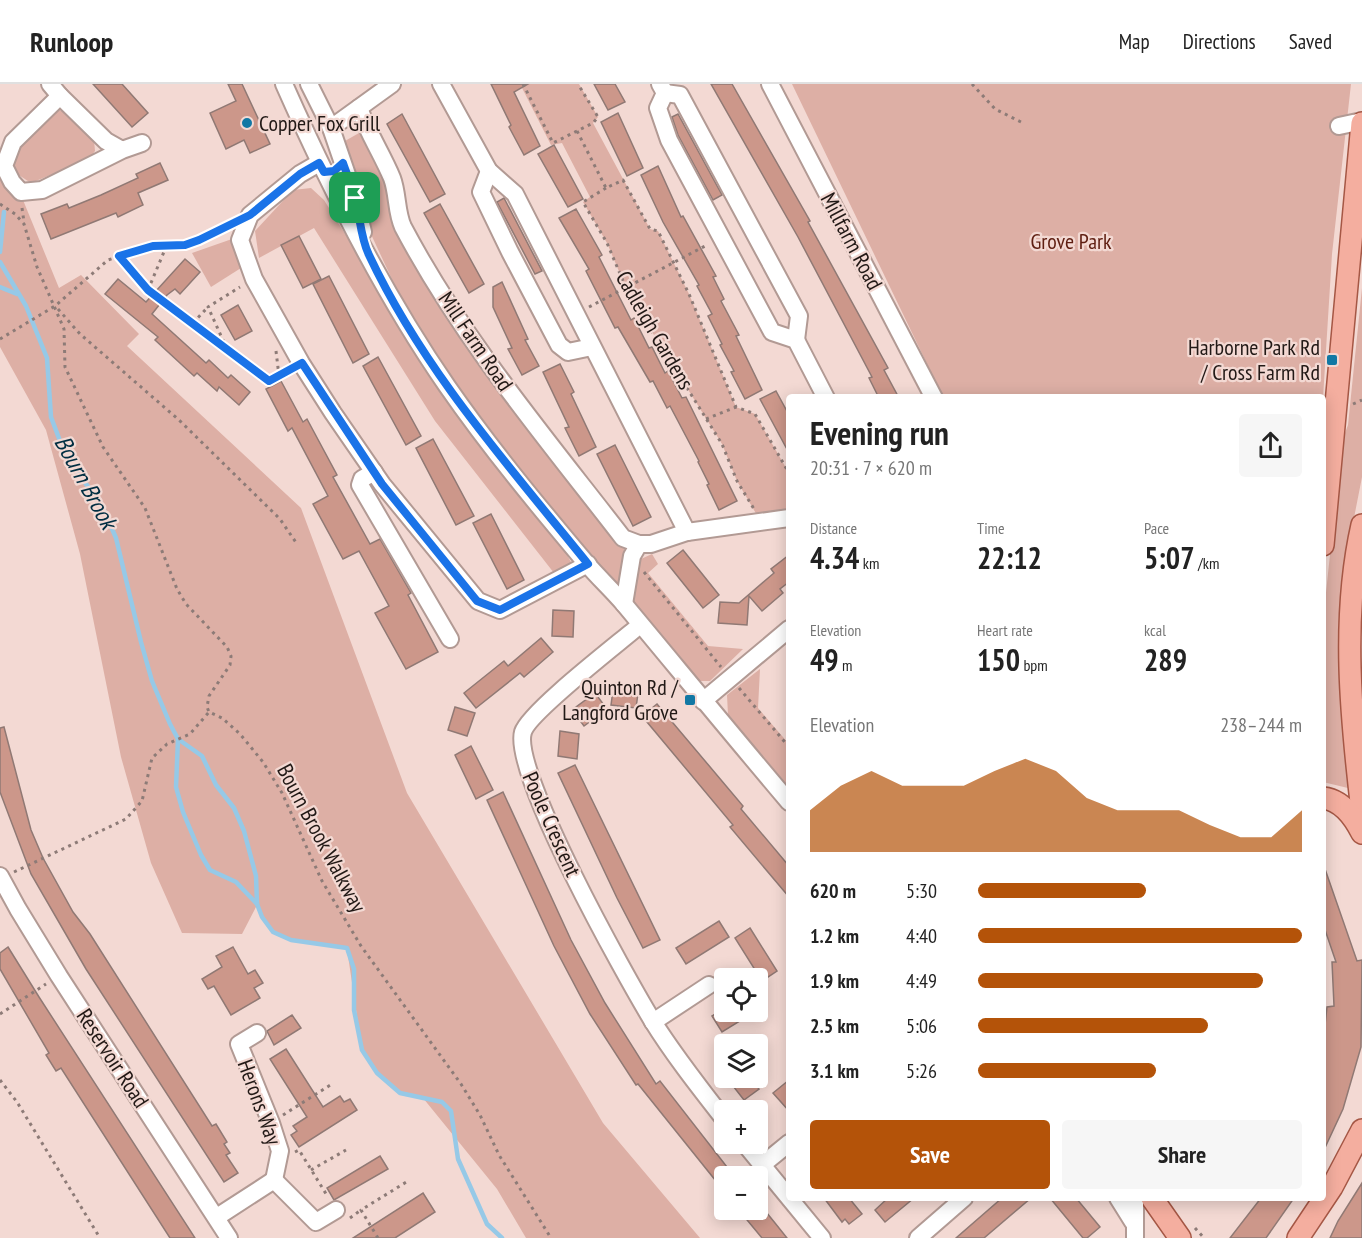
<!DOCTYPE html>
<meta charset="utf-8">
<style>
body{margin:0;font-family:"PT Sans Narrow",sans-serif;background:#f6f6f6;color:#222;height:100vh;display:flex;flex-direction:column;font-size:22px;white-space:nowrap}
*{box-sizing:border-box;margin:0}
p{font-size:20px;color:#767676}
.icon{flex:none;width:33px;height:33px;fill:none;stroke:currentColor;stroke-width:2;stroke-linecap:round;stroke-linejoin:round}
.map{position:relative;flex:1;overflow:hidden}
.drawer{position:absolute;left:786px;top:310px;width:540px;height:807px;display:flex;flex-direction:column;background:#fff;border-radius:6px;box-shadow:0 3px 15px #0003}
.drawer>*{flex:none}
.fabs{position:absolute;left:714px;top:884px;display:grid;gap:12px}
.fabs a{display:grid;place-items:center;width:54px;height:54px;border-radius:6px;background:#fff;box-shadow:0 3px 15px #0003;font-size:30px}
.pin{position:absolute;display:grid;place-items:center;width:51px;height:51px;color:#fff;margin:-26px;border-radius:12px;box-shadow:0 3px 9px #0006}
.round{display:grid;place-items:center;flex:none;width:63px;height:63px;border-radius:6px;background:#f6f6f6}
.overview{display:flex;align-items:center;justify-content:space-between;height:102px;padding:0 24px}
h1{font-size:33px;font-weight:800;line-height:45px}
.metrics{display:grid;grid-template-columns:repeat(3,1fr);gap:9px;height:102px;padding:6px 24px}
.metrics div{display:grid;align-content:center}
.metrics b{font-size:30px;font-weight:800}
.metrics small{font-size:16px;font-weight:400}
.metrics p{font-size:16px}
.chart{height:168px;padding:12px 24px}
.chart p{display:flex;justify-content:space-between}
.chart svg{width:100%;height:108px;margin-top:6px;fill:#b45309;opacity:.7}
.button{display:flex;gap:12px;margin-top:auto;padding:12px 24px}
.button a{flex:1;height:69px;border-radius:6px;background:#b45309;color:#fff;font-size:24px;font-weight:800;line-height:69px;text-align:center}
.button a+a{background:#f6f6f6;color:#222}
ul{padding:0 24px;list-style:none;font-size:20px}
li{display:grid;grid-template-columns:96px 72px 1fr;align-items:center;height:45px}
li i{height:15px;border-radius:8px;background:#b45309}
header{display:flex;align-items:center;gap:36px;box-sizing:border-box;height:84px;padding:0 30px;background:#fff;border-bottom:2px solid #e0e0e0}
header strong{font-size:28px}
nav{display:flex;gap:33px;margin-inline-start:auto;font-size:21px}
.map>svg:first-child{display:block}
.green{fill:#ddafa5}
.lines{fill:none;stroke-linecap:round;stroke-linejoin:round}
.stream{stroke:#96c9e7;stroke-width:4.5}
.building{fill:#cc978a;stroke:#907974;stroke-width:1.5}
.minor-casing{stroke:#b29a94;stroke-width:20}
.major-casing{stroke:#a55745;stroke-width:24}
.path{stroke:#8d7b77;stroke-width:3;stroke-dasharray:3 4.5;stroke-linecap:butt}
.minor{stroke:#fff;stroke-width:16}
.major{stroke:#f4ae9f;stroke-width:21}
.route-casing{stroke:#fff;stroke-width:12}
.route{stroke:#1a73e8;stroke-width:8}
.poi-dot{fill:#1278a4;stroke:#f3d9d3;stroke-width:2}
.labels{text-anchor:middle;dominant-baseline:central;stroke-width:4.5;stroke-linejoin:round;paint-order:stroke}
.poi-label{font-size:22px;fill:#221916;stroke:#f3d9d3;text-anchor:end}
.street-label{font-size:22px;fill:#221916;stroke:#f3d9d3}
.park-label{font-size:22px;fill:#5f1e11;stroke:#f3d9d3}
.water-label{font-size:24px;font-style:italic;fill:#012e42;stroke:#f3d9d3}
</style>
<header>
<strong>Runloop</strong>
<nav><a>Map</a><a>Directions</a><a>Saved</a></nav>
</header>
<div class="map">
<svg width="1362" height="1154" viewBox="0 0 1362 1154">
<rect width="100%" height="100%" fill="#f3d9d3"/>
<!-- green -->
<g class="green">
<polygon points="520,0 579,0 598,33 593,39 650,145 658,147 689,210 736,323 755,330 789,389 789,434 761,438 737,397 722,360 629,211 607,159 583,118 590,113 562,59 551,61"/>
<polygon points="792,0 1351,0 1332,170 1323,314 943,313"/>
<polygon points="59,26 68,29 94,56 95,67 89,75 31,99 11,86 17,64"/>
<polygon points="359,49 504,308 624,464 625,474 620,499 616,502 543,415 450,292 397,206 369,146 345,57"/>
<path d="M0,91L23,116L59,204L81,191L139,250L127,262L301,424L407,709L603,1039L700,1154H526L497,1105L423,1014L400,1009L377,989L362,966L347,865C308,857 274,865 257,821L242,850L182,849L151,779L121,673L80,470L46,346L0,263Z"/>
<polygon points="311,104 324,116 449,316 565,467 572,480 554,489 435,337 314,144 259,174 255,147 293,106"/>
<polygon points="232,155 241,184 211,203 192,169"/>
<polygon points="1362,204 1362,393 1353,439 1352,705 1323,698 1323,537 1342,357 1348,341"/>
<polygon points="652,470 658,480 648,489 708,562 743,565 710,597 696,597 631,518 641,475"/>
<polygon points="760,585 758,624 789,660 789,704 728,631 727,611"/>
</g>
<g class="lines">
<!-- stream -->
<g class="stream">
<polyline points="0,168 4,128"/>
<polyline points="0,178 26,222 47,274 51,333 60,357 80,393 99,415 116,454 141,558 152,597 170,640 178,655 202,672 216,701 234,724 244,747 256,792 257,820 262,833 273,848 291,856 347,864 354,885 354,926 362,966 377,989 400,1009 442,1018 451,1027 458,1075 487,1140 502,1154"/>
<polyline points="0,203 17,210"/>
<polyline points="178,655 176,703 183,728 201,771 210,786 236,798 257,820"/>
</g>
</g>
<!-- building -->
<g class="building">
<polygon points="93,0 122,0 148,29 132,43"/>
<polygon points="228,0 242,0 270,60 250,69 244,56 226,65 210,29 236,17"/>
<polygon points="491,0 528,0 514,8 540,62 524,71 509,43 511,41"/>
<polygon points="594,0 615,0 625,18 608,26"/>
<polygon points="711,0 732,0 810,137 808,138 888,284 884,286 899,314 879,314 869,294 872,293 798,153"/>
<polygon points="618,29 643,84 627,92 601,38"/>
<polygon points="402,30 445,110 430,118 387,40"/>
<polygon points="678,30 722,111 713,116 678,51 672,33"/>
<polygon points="554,61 583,115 568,123 538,70"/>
<polygon points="160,79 168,96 138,109 143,121 118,133 116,129 51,155 41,130 67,120 69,124 101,111 138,94 136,90"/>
<polygon points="658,82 681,133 683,132 716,192 713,193 724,215 721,217 739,251 736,252 762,306 745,315 731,288 734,287 720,261 722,260 708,232 712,230 697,202 699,201 663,138 641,91"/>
<polygon points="504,114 542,187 535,190 497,118"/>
<polygon points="440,120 484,200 469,209 424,129"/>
<polygon points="576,125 602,171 599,173 631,236 634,234 649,264 652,263 665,289 668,287 682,314 686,313 737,417 719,426 707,401 709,400 698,378 699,377 670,322 667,324 653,297 650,298 618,243 615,244 586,187 589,185 559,134"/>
<polygon points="299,152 321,195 303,204 281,161"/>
<polygon points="185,175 200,188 180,210 175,205 167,211 152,230 206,279 209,276 228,294 231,291 250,308 239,321 219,303 217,307 197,289 194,292 155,256 158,253 105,210 118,195 146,218"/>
<polygon points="329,192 369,270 353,279 313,200"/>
<polygon points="502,198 528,255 525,256 539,282 522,291 508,265 512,264 493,223 493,203"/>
<polygon points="238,221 252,247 235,256 221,231"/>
<polygon points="378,273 421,352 406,361 363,282"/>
<polygon points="560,280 574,308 571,310 596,363 579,372 565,344 569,343 543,288"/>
<polygon points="281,297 303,338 307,335 337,391 333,393 370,460 380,455 411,509 408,511 438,568 406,585 375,529 389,522 359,467 343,475 313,420 328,412 292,344 288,347 266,305"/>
<polygon points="776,307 789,331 789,369 760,315"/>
<polygon points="433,355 474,432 456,441 416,364"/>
<polygon points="615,361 651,433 633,442 597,370"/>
<polygon points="491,430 524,496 507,505 473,439"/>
<polygon points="683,466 719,511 703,524 667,479"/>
<polygon points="789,471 789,498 780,505 783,509 762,527 749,512 747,541 718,539 720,518 739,519 774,489 771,485"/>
<polygon points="553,526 574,527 573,553 552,552"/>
<polygon points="541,554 553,568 524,593 520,589 476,624 464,609 504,577 508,582"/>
<polygon points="614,599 639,602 636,624 611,621"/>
<polygon points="595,609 607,625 584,642 572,626"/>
<polygon points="657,620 743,722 741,725 789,782 789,813 730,743 733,741 642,632"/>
<polygon points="455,623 475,629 467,652 448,646"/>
<polygon points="4,643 31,746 43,774 73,828 90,850 212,1042 216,1040 227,1058 224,1060 230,1069 226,1071 238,1089 224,1098 86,885 31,790 0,708 0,644"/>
<polygon points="560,647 579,650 577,675 558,672"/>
<polygon points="471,662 493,706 476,715 455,671"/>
<polygon points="575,681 660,856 643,864 617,814 558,689"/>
<polygon points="503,708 571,856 605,919 656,1000 660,997 734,1092 724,1092 724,1107 638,1000 636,1001 590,930 554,862 487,716"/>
<polygon points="1323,785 1325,785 1357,877 1362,876 1361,963 1343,1025 1323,1068 1323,959 1327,923 1334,922 1332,878 1336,878 1323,840"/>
<polygon points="719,837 729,853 686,880 676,864"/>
<polygon points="750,844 777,887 762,897 735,854"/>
<polygon points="8,863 39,913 195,1154 170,1154 61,984 56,987 46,971 49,969 0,885 0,869"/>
<polygon points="233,863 248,890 255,886 263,899 254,904 260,914 231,931 214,902 208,905 202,895 222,883 216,872"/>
<polygon points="720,927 756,927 722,948 712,932"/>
<polygon points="292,931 301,944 274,961 267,947"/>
<polygon points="286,965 323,1023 340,1012 344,1018 350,1015 357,1026 299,1063 291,1051 297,1047 293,1042 307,1033 270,975"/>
<polygon points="726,993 750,993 759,1005 744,1016"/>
<polygon points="789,996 789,1027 773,1009"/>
<polygon points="380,1072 388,1085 334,1116 327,1104"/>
<polygon points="1362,1099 1362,1154 1330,1154 1338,1137"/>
<polygon points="423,1109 435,1128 395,1154 353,1154"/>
<polygon points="824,1114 849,1114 862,1130 849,1140 845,1135 842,1138"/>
<polygon points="888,1114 914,1114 885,1138 875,1126"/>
<polygon points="1002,1114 1031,1114 984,1154 956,1154"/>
<polygon points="1050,1114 1076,1114 1100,1143 1087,1154 1083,1154"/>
<polygon points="1261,1114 1294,1114 1266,1154 1230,1154"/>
<polygon points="758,1118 775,1139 787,1154 762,1154 738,1125 758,1125"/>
</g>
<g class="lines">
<defs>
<g id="minor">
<polyline points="50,0 60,12"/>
<path d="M284,0C330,104 382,208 447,302C490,364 539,423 587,480C599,494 612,506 624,520C679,586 733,652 789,718"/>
<polyline points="309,0 331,44 355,114 363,148"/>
<polyline points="441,0 489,87 515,110 687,448"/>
<polyline points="660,0 665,9 658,24 669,56 772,248 796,256 826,314"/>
<polyline points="770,0 934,314"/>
<polyline points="665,9 680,11 799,232 796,256"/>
<path d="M359,24C368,49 382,70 392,94C398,110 396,128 403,143C462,255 545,353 623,454L639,460H651L687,448L789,434"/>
<polyline points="1339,42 1362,37"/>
<polyline points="331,44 392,0"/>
<polyline points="122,66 42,106 21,108 12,98 4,82 13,58 60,12 106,57 122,66 142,59"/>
<polyline points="319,79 300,90 250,131 240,156 254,195 301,279 333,329 382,400 478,517 500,526 588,480"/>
<polyline points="489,87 481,108 510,168 559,261 568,268 592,263"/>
<polyline points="374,388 362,395 360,401 450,555"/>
<polyline points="624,520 632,472 639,460"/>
<path d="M640,541C619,559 529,628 523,648C511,688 626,893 652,936C673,970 699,1003 724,1035"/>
<polyline points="703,617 789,545"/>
<polyline points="0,792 18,825 59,892 229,1154"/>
<polyline points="653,938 709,901"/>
<polyline points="257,949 239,960 271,1039 280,1067 274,1096"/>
<polyline points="744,1059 822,1154"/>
<polyline points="762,1081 789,1059"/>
<polyline points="1118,1114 1133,1138"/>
<polyline points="1135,1114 1135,1154"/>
<polyline points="217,1133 274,1096 316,1138 336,1126"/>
<polyline points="918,1154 964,1114"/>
</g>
<g id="major">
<path d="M1362,441C1341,534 1351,633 1362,727"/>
<polyline points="1323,461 1362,39"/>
<path d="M1323,714C1342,716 1354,733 1362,749"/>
<polyline points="1152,1114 1180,1154"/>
<polyline points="1298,1154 1332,1103 1362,1046"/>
</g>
</defs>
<!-- minor casing -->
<use href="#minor" class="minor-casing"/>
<!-- major casing -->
<use href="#major" class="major-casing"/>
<!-- path -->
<g class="path">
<polyline points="523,0 553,59 593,39 598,33 578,0"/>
<polyline points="972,0 995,25 1021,38"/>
<polyline points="577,47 606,104 623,96 650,145 658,147 689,210 736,323 755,330 789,389"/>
<polyline points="606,104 583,118 607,159 629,211 722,360 737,397 754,425"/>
<polyline points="0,120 15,130 24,140 37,183 64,245 65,283 103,363 145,424 177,505 186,520 227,563 231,572 230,581 209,612 207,623 209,628 222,634 240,650 263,678 282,709 322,797 361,862 461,1000 480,1031 499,1071 551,1154"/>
<polyline points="22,124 24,138"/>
<polyline points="119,172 148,206 269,297 287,287"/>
<polyline points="148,206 166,163"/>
<polyline points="589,223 707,161"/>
<polyline points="58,225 80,250 179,336 280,435 297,460"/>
<polyline points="193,239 208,223"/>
<polyline points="0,255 55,222 108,176 153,162 185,161 229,141"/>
<polyline points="227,265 208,223 240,203"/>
<polyline points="276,267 279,292"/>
<polyline points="1353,320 1362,316"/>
<polyline points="706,335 736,323"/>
<polyline points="644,488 721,583"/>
<polyline points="739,604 789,663"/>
<polyline points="14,788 126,735 142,717 152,674 167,660 190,650 209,628"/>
<polyline points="0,930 46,900"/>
<polyline points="0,996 17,1018 100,1154"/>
<polyline points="283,1031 332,1000"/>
<polyline points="295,1068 299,1066 328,1113"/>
<polyline points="311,1086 346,1066"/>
<polyline points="350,1134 361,1126"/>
<polyline points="1195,1144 1204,1154"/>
<polyline points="378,1154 361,1126 408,1097"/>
</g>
<!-- minor -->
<use href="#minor" class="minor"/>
<!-- major -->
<use href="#major" class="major"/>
</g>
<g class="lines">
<defs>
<path id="route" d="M319,79L324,88L334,87L343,79C347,91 353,104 356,118C360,134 361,155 369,171C423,286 509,382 588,480L500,526L477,517L382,400L302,279L269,297L148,206L119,172L153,162L185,161L199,156L250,131L300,90Z"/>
</defs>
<!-- route casing -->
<use href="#route" class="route-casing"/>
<!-- route -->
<use href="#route" class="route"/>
</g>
<!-- markers -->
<g class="poi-dot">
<circle cx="247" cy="39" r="6"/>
<rect x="1326" y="270" width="12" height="12" rx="3"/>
<rect x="684" y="610" width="12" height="12" rx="3"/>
</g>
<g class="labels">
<!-- poi labels -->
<g class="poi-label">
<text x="259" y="39" text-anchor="start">Copper Fox Grill</text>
<text x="1320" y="263">Harborne Park Rd<tspan x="1320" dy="25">/ Cross Farm Rd</tspan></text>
<text x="678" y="603">Quinton Rd /<tspan x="678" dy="25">Langford Grove</tspan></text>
</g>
<!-- street labels -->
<g class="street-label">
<text transform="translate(852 157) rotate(62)">Millfarm Road</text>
<text transform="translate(655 246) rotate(60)">Cadleigh Gardens</text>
<text transform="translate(476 257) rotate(56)">Mill Farm Road</text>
<text transform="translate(552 740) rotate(66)">Poole Crescent</text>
<text transform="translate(322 754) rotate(62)">Bourn Brook Walkway</text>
<text transform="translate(113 974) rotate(57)">Reservoir Road</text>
<text transform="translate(260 1018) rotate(70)">Herons Way</text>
</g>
<!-- park labels -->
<g class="park-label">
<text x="1071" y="157">Grove Park</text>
</g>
<!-- water labels -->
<g class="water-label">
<text transform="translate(86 398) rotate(61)">Bourn Brook</text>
</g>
</g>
</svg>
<div class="fabs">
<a><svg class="icon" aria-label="locate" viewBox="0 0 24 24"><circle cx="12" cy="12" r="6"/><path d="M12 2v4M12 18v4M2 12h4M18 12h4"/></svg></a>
<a><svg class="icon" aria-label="layers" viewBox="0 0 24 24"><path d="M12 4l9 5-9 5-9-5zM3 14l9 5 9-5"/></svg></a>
<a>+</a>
<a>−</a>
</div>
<div class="pin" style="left:355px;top:114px;background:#1e9e55"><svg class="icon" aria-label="arrive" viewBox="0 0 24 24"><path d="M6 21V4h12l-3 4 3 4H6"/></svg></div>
<section class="drawer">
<div class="overview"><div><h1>Evening run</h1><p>20:31 · 7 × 620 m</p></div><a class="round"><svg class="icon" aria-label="share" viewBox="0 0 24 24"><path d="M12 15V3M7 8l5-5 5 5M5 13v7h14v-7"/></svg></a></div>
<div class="metrics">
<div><p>Distance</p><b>4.34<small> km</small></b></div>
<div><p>Time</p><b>22:12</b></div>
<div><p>Pace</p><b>5:07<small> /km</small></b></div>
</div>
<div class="metrics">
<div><p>Elevation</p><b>49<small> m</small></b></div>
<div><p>Heart rate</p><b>150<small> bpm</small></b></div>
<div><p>kcal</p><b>289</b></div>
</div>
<div class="chart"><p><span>Elevation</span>238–244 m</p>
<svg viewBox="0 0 160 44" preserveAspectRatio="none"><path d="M0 44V27L10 17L20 11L30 17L40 17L50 17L60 11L70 6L80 11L90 22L100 27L110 27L120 27L130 33L140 38L150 38L160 27V44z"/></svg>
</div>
<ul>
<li><b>620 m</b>5:30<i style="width:52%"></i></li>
<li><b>1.2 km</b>4:40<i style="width:100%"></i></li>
<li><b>1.9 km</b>4:49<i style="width:88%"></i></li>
<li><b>2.5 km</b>5:06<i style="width:71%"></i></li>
<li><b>3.1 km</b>5:26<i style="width:55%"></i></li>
</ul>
<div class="button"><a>Save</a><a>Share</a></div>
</section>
</div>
